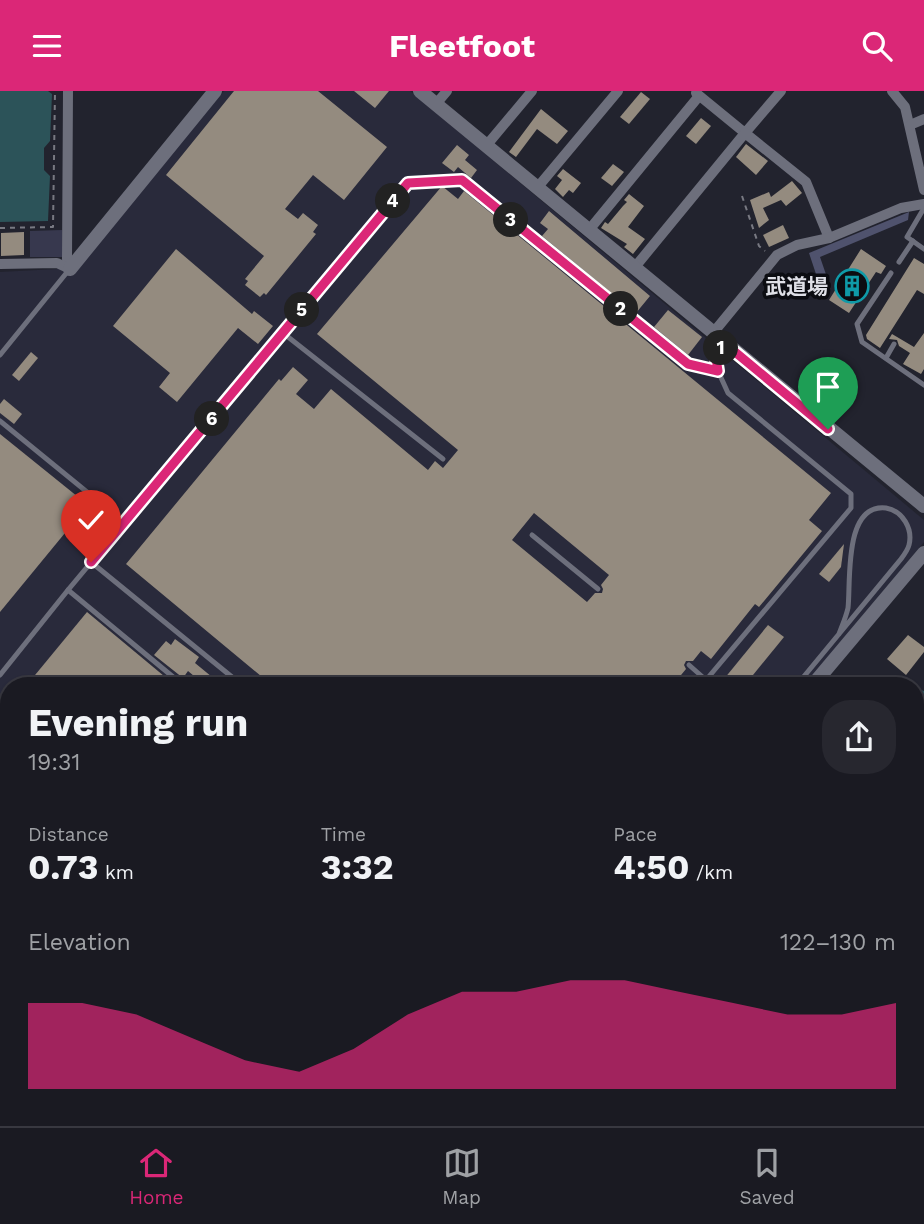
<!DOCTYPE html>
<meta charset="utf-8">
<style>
body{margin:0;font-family:"Work Sans","Noto Sans JP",sans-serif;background:#27272f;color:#f1f3f6;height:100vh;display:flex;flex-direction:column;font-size:26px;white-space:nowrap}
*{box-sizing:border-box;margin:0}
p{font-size:23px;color:#9fa1a5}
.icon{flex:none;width:38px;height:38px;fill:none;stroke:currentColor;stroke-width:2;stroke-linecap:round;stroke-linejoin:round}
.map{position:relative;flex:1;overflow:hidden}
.side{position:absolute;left:0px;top:586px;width:924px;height:450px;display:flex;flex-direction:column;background:#1a1a22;border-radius:28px 28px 0 0;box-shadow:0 2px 5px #0004,0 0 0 2px #383840}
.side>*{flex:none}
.pin{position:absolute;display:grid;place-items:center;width:60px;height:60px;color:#fff;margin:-72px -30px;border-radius:50% 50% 50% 0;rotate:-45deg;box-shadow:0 0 7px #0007}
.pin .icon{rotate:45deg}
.km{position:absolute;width:35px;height:35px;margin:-18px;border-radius:50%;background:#222;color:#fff;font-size:19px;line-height:35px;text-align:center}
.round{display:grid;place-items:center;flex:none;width:74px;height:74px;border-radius:28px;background:#27272f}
.head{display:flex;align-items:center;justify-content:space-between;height:119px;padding:0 28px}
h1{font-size:38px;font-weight:700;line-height:52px}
.stats{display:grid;grid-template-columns:repeat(3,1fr);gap:10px;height:119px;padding:7px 28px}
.stats div{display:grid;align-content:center}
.stats b{font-size:35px;font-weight:700}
.stats small{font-size:19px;font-weight:400}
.stats p{font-size:19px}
.chart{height:196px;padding:14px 28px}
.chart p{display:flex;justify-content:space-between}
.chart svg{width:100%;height:126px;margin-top:7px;fill:#db2777;opacity:.7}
header{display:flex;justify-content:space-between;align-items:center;height:91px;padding:0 28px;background:#db2777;color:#fff;font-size:32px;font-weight:700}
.tab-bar{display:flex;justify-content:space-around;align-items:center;height:98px;border-top:2px solid #383840;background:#1a1a22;font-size:19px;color:#9fa1a5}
.tab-bar a{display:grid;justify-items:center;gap:4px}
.tab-bar .current{color:#db2777}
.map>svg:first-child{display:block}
.built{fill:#292a3b}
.green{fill:#37384e}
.forest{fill:#4f526d}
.water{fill:#2c5359}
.building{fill:#948b7f;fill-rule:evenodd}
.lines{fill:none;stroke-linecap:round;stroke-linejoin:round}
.path{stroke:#787982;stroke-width:2;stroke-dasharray:5 5;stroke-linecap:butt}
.service{stroke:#6d6f7c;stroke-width:5}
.minor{stroke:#6d6f7c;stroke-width:10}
.tertiary{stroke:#6d6f7c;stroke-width:14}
.route-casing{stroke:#fff;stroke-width:14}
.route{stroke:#db2777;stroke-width:9}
.labels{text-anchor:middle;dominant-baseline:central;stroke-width:7;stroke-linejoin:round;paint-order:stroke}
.poi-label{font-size:21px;font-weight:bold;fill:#dfe0e7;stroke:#0c0d12;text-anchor:end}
</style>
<header><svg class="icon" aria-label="menu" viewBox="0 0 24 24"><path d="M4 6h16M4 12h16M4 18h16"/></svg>Fleetfoot<svg class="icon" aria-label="search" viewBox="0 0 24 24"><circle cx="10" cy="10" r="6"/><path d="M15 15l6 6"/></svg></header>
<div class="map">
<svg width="924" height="1035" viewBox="0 0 924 1035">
<rect width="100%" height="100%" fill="#22232e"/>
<!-- built -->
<polygon class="built" points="224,0 410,0 924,429 924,451 804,595 9,595 9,921 0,914 0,181 76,177"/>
<!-- green -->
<g class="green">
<polygon points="62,139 62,166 30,166 30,140"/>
<polygon points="468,1027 624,1027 628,1030 630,1027 648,1027 642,1035 461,1035"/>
</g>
<!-- forest -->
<polygon class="forest" points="909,121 908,129 820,166 831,198 822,201 809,162"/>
<!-- water -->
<g class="water">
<polygon points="0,0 48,0 52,3 50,50 44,57 44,79 50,85 48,130 0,131"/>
<polygon points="915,597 924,600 924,676 915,681"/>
<polygon points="915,954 924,967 924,1035 724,1035 731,1027 915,1027"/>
</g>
<!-- building -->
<g class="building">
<polygon points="234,0 318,0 387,56 344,109 313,84 285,118 298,128 303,122 318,134 313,141 316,143 266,204 264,202 260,206 245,194 248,190 245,188 264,165 166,84"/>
<polygon points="354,0 389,0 375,17"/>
<polygon points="641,1 650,8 629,33 620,26"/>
<polygon points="541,18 568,40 557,53 537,38 516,66 509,61"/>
<polygon points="701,27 711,35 696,53 686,45"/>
<polygon points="746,53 768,70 756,84 736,66"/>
<polygon points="457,54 469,64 465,69 477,79 471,87 458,76 454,81 442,72"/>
<polygon points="613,73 624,81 612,95 601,87"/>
<polygon points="563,78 581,92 573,102 569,99 563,106 555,98 562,89 557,85"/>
<polygon points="792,90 802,102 786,115 781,109 763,117 769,129 759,137 750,109 769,101 771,106"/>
<path d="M442,95L458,108L464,100L831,402L809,429L822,440L759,516L755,513L711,568L701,560L693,570H686L684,574L686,578L672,595H273L126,473L279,288L281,290L293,276L308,289L296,303L314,318L331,298L428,379L435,370L443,377L458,359L317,243ZM534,422L609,484L601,494L603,498L602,502H595L587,511L512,449Z"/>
<polygon points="629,103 644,115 628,136 645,148 633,163 624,156 627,153 601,137 605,131 608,133 623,115 627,111 624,109"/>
<polygon points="549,120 650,205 636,222 542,145 548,138 540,132"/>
<polygon points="783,134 789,147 769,156 763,144"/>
<polygon points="24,141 24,164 1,165 1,142"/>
<polygon points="176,158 252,223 254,220 273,235 258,253 238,237 177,311 159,296 170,282 113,235"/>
<polygon points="861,158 886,175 881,183 876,181 849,222 829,209"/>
<polygon points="914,167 924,173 924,203 917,199 880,257 867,248 866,244"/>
<polygon points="668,219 702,246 688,264 654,236"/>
<polygon points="924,242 924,278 921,283 903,273 910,262 899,255 897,249 889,248 892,243 914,256"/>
<polygon points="31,261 38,267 19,290 12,284"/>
<polygon points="4,308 22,323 14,333 0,322 0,313"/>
<polygon points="0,343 88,414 0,521"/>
<polygon points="844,453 841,476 829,491 819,483"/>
<polygon points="87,521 176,595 26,595"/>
<polygon points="768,534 784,546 744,595 732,595 724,588"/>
<polygon points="908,544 924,556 924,561 906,584 887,568"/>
<polygon points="175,548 199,566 195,572 223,595 206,595 188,580 183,587 154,564 166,550 171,554"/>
<polygon points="9,616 9,674 0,667 0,626"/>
<polygon points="0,701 9,709 9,901 0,894"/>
<polygon points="162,1027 441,1027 435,1035 172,1035"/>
</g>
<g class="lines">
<!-- path -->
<g class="path">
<polyline points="742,105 759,155 765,160"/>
<polyline points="0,137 53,136 55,0"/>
<polyline points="920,946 924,952"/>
<polyline points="536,1035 546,1027"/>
<polyline points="575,1035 581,1027"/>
<polyline points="647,1035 653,1027"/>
</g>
<!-- service -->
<g class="service">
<polyline points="924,117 907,146 924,158"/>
<polyline points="899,171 913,150"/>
<polyline points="891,182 857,233 862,251 924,294"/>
<polyline points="283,242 443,368"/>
<polyline points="0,264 68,180"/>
<polyline points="886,267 894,253"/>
<polyline points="718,280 716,267 723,251"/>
<polyline points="0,330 125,432"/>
<polyline points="532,444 598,498"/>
<polyline points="91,471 243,595"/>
<polyline points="68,499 184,595"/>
<polyline points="689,574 706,589"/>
<polyline points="0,584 68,499 408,92 462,89 688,273 718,280 728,302 851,403 851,417 701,595"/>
<path d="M796,595L901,468C904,464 908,458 909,454C913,438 903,420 886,417C843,412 851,492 848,517C846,526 842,535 839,543"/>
<polyline points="0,684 9,691"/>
<polyline points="0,908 9,915"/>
<polyline points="146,1027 155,1035"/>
</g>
<!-- minor -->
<g class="minor">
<polyline points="68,0 67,168 70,178"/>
<polyline points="892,0 905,16 924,99"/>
<polyline points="696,2 745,42 781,0"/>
<polyline points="436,13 447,0"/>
<polyline points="910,34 924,28"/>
<polyline points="486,55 532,0"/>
<polyline points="537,97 618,0"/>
<polyline points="589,139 699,5"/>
<polyline points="0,173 57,172 70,178"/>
<polyline points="635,176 745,42 806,91 829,147"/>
<polyline points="713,242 777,164 797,154 829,147 901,117 924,113"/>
<polyline points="915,706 924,695"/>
<polyline points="915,871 924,879"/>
<polyline points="0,919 9,926"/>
<polyline points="0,1012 9,1009"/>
<polyline points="133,1027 143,1035"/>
</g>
<!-- tertiary -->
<g class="tertiary">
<polyline points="420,0 924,415"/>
<polyline points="70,178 215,0"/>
<polyline points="812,595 924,462"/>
<polyline points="915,934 924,926"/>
<polyline points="451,1035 457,1027"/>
<polyline points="708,1035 715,1027"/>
</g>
</g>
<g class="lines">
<defs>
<polyline id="route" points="91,471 408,92 462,89 688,273 718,280 716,267 723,251 828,338"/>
</defs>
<!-- route casing -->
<use href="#route" class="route-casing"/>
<!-- route -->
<use href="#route" class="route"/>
</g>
<!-- icons -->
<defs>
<symbol id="building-ring" viewBox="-11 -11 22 22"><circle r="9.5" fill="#0c0d12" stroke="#0f9aa8" stroke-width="1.5"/><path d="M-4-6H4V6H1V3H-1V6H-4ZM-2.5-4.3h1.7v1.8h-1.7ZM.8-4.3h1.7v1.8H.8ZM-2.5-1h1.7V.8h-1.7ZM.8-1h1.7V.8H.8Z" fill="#0f9aa8"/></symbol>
</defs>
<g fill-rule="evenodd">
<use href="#building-ring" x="833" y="176" width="38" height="38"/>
</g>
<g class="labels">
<!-- poi labels -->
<g class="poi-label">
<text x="828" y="195">武道場</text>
</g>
</g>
</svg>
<div class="pin" style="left:828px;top:338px;background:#1e9e55"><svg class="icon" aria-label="arrive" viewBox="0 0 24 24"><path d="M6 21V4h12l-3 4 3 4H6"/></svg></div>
<div class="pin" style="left:91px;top:471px;background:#d93025"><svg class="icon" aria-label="check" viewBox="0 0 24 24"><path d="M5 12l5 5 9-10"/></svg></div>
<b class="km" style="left:721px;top:257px">1</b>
<b class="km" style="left:621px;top:218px">2</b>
<b class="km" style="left:511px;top:129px">3</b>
<b class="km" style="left:393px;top:110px">4</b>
<b class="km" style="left:302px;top:219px">5</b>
<b class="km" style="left:212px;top:328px">6</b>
<section class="side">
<div class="head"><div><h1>Evening run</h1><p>19:31</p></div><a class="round"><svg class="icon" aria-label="share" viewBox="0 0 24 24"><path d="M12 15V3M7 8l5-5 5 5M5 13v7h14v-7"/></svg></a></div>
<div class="stats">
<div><p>Distance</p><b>0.73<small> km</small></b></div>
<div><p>Time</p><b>3:32</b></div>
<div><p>Pace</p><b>4:50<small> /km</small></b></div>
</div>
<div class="chart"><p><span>Elevation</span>122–130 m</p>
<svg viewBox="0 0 160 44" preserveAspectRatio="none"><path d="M0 44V14L10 14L20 18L30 26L40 34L50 38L60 30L70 18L80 10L90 10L100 6L110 6L120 10L130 14L140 18L150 18L160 14V44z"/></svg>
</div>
</section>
</div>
<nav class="tab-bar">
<a class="current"><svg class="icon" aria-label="home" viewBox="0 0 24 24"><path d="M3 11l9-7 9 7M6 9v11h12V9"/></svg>Home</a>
<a><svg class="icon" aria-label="map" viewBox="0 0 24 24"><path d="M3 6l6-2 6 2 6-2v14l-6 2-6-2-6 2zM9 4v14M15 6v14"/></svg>Map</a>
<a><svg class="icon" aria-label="saved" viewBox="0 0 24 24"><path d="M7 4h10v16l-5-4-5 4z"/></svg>Saved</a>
</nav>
